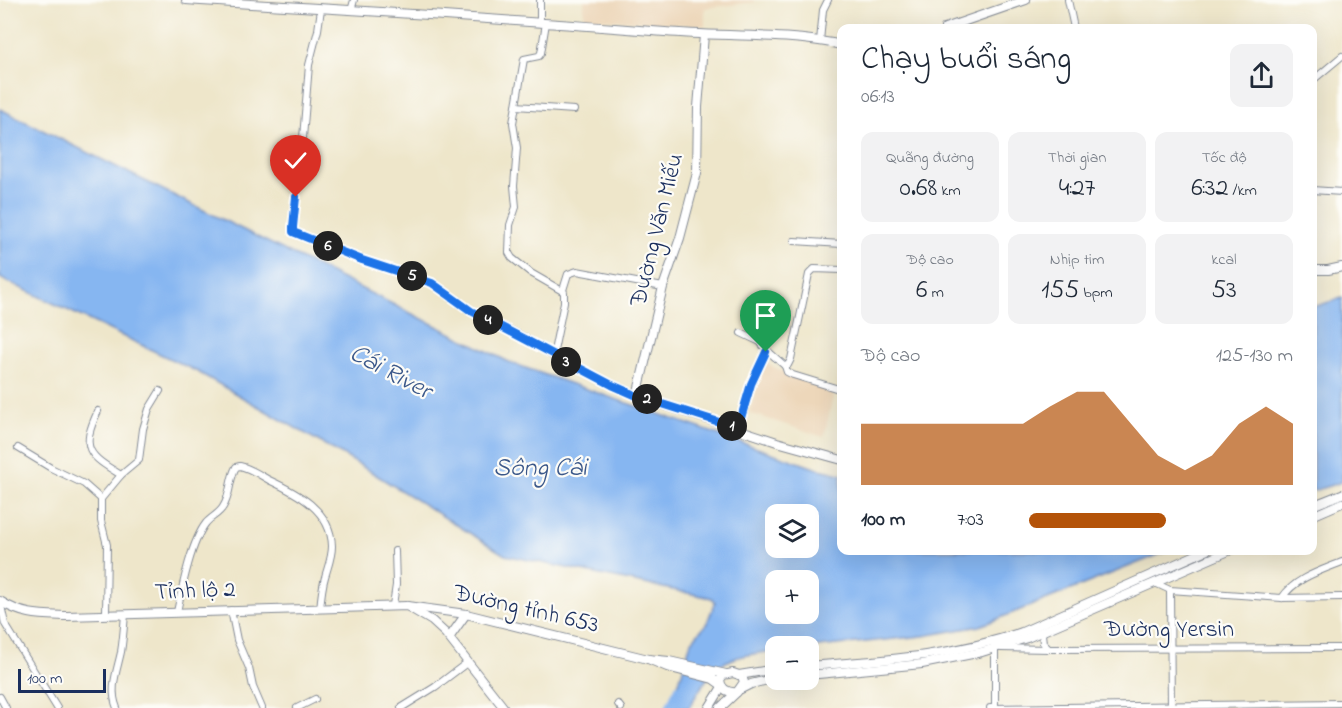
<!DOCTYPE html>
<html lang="vi">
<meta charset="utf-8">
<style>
body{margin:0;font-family:"Indie Flower",sans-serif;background:#f2f2f3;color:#1f2937;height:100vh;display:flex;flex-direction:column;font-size:22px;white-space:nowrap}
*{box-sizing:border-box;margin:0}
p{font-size:20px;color:#747a83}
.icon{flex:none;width:33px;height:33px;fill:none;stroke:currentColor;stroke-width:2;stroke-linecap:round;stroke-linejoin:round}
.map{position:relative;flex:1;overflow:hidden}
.sheet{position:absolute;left:837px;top:24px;width:480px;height:531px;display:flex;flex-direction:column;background:#fff;border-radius:12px;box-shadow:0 6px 24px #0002}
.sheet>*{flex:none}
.controls{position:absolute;left:765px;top:504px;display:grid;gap:12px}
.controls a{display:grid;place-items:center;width:54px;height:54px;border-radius:12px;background:#fff;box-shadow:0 6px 24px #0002;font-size:30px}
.scale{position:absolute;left:18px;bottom:15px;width:88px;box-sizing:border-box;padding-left:6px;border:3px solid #1b2f5e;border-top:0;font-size:16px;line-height:21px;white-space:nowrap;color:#1b2f5e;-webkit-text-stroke:4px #fdfcf7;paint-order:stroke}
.pin{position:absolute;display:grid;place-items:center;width:51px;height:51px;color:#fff;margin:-62px -26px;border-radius:50% 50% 50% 0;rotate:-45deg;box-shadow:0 0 6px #0007}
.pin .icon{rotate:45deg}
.km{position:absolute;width:30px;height:30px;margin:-15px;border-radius:50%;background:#222;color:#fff;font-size:16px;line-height:30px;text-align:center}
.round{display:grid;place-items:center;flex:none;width:63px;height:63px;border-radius:12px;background:#f2f2f3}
.headline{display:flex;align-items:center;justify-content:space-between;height:102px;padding:0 24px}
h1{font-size:33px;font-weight:600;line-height:45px}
.stats{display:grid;grid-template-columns:repeat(3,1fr);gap:9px;height:102px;padding:6px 24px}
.stats div{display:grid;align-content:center;border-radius:12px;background:#f2f2f3;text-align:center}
.stats b{font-size:26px;font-weight:600}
.stats small{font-size:16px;font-weight:400}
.stats p{font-size:16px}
.chart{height:168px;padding:12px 24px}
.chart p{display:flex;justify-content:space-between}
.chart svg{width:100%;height:108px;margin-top:6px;fill:#b45309;opacity:.7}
ul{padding:0 24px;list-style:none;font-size:20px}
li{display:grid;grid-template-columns:96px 72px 1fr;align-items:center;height:45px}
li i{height:15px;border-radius:8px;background:#b45309}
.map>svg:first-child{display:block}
.built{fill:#edd7ba}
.water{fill:#86b6f1;stroke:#5072a8;stroke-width:1.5;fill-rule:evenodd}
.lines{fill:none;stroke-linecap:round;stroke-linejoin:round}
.river{stroke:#86b6f1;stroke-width:10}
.minor-casing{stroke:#848a94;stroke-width:8}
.tertiary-casing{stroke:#848a94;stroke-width:10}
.secondary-casing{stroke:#848a94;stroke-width:10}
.minor{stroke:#fff;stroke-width:6}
.tertiary{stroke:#fff;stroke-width:8}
.secondary{stroke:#fff;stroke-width:8}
.route-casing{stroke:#fff;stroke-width:12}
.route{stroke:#1a73e8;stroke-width:8}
.labels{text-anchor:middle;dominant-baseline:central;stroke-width:4.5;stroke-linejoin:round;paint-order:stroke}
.street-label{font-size:24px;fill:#1b2f5e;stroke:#fdfcf7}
.water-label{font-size:26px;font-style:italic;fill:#3b588a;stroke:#fdfcf7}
</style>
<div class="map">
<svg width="1342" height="708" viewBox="0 0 1342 708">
<rect width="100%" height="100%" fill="#fdfcf7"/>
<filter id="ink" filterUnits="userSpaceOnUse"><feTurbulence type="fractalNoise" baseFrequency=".0167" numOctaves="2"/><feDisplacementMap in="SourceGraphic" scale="12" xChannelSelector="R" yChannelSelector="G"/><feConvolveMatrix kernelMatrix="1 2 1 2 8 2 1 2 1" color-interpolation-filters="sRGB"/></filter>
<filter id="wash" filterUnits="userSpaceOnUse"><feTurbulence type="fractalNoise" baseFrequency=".008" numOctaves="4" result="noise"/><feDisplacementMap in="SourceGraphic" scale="24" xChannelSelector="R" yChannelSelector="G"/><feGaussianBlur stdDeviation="1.35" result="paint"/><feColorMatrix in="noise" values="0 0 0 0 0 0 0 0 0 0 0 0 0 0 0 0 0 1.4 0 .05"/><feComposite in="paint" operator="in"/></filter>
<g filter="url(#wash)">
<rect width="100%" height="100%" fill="#eee6ca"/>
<!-- built -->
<g class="built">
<polygon points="584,0 754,0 755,2 705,8 705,26 584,18"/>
<polygon points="764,363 834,392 824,437 749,413"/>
</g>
<!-- water -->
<g class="water">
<path d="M0,109L511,363L815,468L841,474L842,550L1168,551L980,626L923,636L809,648L776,646L775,651C723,657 715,661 689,708H675L674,699L691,642L707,623L715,602L712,598L505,555L360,465L198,372L0,278ZM776,514H808V548H776ZM776,580H808V614H776Z"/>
<polygon points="1342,298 1342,482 1313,491 1313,307"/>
</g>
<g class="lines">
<!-- river -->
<polyline class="river" points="670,708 679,689"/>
</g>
</g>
<g filter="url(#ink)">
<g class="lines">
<defs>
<g id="minor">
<polyline points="540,0 540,22"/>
<polyline points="1068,0 1074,28"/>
<polyline points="321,9 318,30 309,65 301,162 293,219 293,232 362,260 432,283 471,311 522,336 553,356 637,396"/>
<polyline points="351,11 354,0"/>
<polyline points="546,23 541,53 539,56 524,59 513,123 517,148 514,186 516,207 510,225 509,253 512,258 531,273 564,292 564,302 553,356"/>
<polyline points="820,41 823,10 828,0"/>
<polyline points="1312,81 1342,56"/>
<polyline points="516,106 574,110"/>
<polyline points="1312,190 1342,192"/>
<polyline points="794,241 842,244"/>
<polyline points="563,290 568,274 577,271 663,287"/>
<polyline points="741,333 760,342 768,352"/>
<polyline points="785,366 787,372 793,375 842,390"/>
<path d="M98,411C80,449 88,455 121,475"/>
<polyline points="738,428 751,384 764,355 769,352 785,366 788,365 791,359 809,274 814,269 842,270"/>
<polyline points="18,448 51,468 84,484 101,499"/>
<polyline points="1155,583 1170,590 1282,598 1342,597"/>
<polyline points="1170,590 1171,708"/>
<path d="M1282,598C1295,578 1320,571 1342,562"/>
<polyline points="0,601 5,624 57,708"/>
<polyline points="393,605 396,585 395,551"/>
<polyline points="231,610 237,640 249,668 253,687 262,708"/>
<path d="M177,612C182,588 191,542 206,523C211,517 219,514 223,507C231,495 229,479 236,467L240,466C250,468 260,475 269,480C297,493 331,510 332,546C332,557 328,566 325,577C322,587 321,598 320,609"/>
<polyline points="106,614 107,545 101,521 101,499 121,475 139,460 143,429 149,409 160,391"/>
<polyline points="1045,630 1042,634 1043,643 1049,649"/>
<polyline points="1001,648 1050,649 1342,648"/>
<polyline points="0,697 6,708"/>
<polyline points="618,704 621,708"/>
<path d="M117,708C109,689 117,671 121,652C123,640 124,627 125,614"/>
<polyline points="297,708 315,699"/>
<polyline points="401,708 435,687 468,662"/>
<polyline points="990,708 1342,703"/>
<polyline points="995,708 995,645"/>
</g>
<g id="tertiary">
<polyline points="704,35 698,107 697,173 680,238 663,287 637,396 777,442 842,460"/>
<polyline points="1312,270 1328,270 1342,267"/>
<polyline points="407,606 432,621 445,633 504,708"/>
</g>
<g id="secondary">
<path d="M186,0C346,10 506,19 665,32C724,37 784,33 842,45"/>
<polyline points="945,28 1026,0"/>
<polyline points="1312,506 1342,494"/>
<polyline points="1312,516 1342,503"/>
<path d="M0,601C23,616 41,615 67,616L407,606L466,614L648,659"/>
<polyline points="449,638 466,614"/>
<path d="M808,666C885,660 949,657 1022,632L1207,550"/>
<path d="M733,673L742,676L744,682L737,692C727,693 721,689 720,680L723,675Z"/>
<polyline points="739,675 776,669"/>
<polyline points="808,675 922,664 982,652 1027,638 1231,550"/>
<polyline points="720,684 713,679 667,667 648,659 669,661 726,674"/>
<polyline points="741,689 751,684 776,678"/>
<polyline points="709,708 722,687"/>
<polyline points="720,708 737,692"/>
</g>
</defs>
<!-- minor casing -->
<use href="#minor" class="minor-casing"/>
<!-- tertiary casing -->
<use href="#tertiary" class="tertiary-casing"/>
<!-- secondary casing -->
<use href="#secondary" class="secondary-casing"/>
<!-- minor -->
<use href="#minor" class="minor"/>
<!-- tertiary -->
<use href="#tertiary" class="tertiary"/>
<!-- secondary -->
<use href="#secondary" class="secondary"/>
</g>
</g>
<g class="lines" filter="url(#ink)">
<defs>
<polyline id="route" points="296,197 293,227 293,232 298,234 362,260 432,283 471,311 612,385 637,396 738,428 751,384 766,352"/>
</defs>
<!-- route casing -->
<use href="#route" class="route-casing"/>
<!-- route -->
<use href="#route" class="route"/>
</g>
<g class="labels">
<!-- street labels -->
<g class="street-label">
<text transform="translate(658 230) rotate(-76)">Đường Văn Miếu</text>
<text transform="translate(195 592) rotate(-2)">Tỉnh lộ 2</text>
<text transform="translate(526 610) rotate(13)">Đường tỉnh 653</text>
<text x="1169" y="630">Đường Yersin</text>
</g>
<!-- water labels -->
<g class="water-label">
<text transform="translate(390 373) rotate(28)">Cái River</text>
<text x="540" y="469">Sông Cái</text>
</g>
</g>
</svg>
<div class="controls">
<a><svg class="icon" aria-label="layers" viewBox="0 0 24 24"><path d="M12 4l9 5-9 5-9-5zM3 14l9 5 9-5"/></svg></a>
<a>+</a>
<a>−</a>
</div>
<div class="scale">100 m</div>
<div class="pin" style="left:766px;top:352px;background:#1e9e55"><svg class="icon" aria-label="arrive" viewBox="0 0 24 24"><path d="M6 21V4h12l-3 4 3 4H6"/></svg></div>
<div class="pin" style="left:296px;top:197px;background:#d93025"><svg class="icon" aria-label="check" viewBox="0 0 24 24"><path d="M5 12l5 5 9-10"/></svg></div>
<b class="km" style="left:732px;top:426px">1</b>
<b class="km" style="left:647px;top:399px">2</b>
<b class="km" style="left:566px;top:362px">3</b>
<b class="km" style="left:488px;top:320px">4</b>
<b class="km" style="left:412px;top:276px">5</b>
<b class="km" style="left:328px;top:246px">6</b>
<section class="sheet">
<div class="headline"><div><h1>Chạy buổi sáng</h1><p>06:13</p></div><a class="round"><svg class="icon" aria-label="share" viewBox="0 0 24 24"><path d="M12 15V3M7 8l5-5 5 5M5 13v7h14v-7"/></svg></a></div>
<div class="stats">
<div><p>Quãng đường</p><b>0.68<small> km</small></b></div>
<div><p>Thời gian</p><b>4:27</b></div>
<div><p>Tốc độ</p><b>6:32<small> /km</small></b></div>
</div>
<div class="stats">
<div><p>Độ cao</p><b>6<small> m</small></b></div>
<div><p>Nhịp tim</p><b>155<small> bpm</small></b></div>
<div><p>kcal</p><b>53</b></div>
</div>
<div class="chart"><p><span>Độ cao</span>125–130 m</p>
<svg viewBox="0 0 160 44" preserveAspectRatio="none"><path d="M0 44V19L10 19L20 19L30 19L40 19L50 19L60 19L70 12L80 6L90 6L100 19L110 32L120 38L130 32L140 19L150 12L160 19V44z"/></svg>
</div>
<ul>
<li><b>100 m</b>7:03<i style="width:52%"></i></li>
</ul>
</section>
</div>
